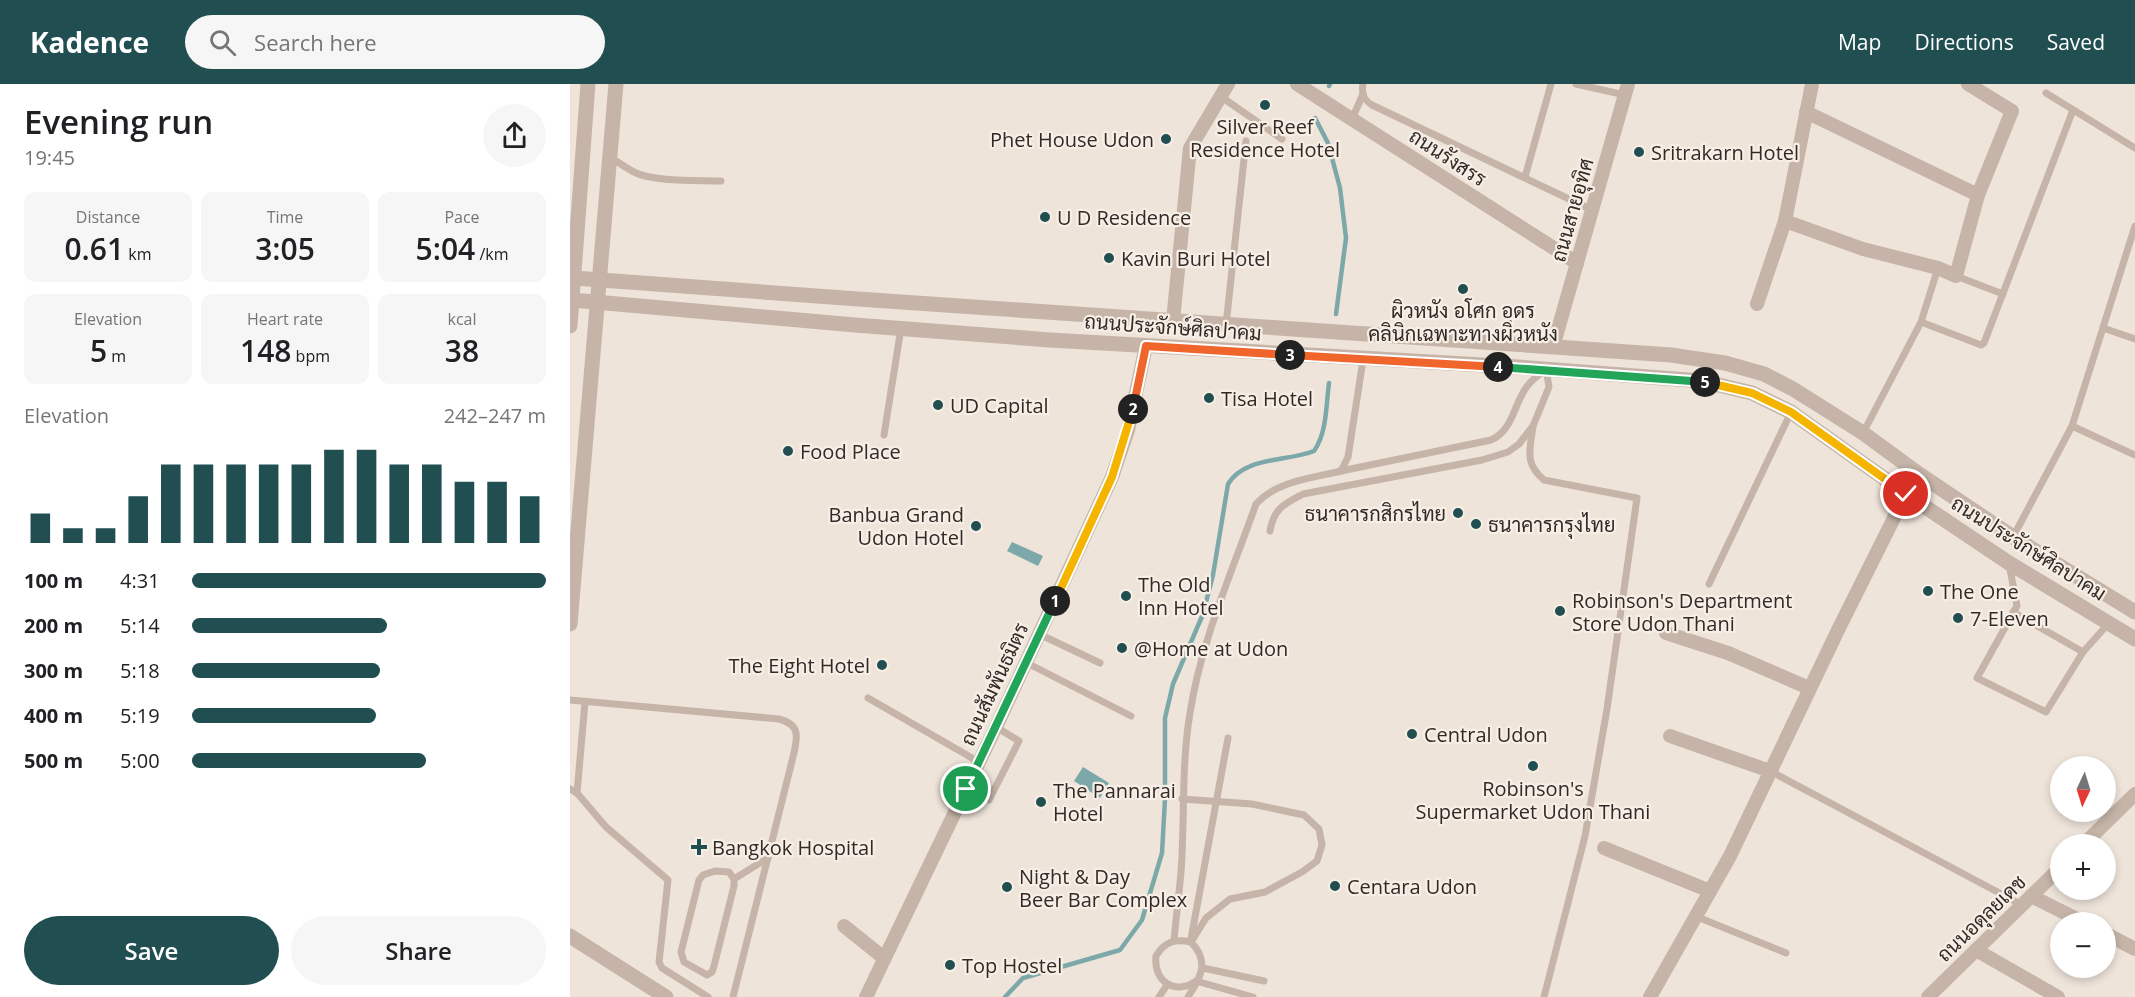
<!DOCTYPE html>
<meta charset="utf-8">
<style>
body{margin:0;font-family:"Open Sans",Sarabun,sans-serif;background:#f6f6f6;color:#202124;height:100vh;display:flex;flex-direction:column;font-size:22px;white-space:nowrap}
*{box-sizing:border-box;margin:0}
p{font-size:20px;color:#757577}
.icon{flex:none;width:33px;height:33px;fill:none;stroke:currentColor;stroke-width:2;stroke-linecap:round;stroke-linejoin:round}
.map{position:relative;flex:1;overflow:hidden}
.side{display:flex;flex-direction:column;background:#fff;width:570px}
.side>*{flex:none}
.needle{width:39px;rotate:184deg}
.controls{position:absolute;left:1480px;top:672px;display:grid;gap:12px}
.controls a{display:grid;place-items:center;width:66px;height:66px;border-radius:50%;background:#fff;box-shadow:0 3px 9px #0003;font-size:30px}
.pin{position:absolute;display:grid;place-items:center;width:51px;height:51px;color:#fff;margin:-26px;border:3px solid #fff;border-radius:50%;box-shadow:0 2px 6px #0007}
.km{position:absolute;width:30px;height:30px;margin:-15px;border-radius:50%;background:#222;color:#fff;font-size:16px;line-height:30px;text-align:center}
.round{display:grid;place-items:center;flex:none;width:63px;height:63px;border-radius:32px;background:#f6f6f6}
.headline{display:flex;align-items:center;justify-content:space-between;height:102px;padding:0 24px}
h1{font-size:33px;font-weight:600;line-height:45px}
.stats{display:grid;grid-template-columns:repeat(3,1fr);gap:9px;height:102px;padding:6px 24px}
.stats div{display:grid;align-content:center;border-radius:12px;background:#f6f6f6;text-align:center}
.stats b{font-size:30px;font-weight:600}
.stats small{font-size:16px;font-weight:400}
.stats p{font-size:16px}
.chart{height:168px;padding:12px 24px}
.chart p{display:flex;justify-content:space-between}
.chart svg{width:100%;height:108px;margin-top:6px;stroke:#214e50;stroke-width:6}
.primary-button{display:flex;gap:12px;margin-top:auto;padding:12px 24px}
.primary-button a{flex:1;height:69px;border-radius:36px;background:#214e50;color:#fff;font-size:24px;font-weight:600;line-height:69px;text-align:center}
.primary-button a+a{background:#f6f6f6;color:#202124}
ul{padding:0 24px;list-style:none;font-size:20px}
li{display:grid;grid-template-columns:96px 72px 1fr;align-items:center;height:45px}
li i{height:15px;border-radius:8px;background:#214e50}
header{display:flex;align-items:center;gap:36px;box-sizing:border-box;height:84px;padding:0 30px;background:#214e50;color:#fff}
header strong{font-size:28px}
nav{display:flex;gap:33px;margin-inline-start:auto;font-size:21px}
.search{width:420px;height:54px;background:#f6f6f6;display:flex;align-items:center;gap:15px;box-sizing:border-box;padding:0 21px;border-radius:33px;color:#757577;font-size:22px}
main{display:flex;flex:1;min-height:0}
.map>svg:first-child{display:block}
.water{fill:#7ca8a9}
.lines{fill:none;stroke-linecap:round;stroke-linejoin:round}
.stream{stroke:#7ca8a9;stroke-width:4.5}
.service{stroke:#c5b4a7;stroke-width:7}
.minor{stroke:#c5b4a7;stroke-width:14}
.tertiary{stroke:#c5b4a7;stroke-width:15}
.split-1-casing{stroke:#fff;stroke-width:12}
.split-2-casing{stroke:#fff;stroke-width:12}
.split-3-casing{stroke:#fff;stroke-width:12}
.split-4-casing{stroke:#fff;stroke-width:12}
.split-5-casing{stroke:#fff;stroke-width:12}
.split-6-casing{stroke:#fff;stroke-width:12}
.split-1{stroke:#22a559;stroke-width:8}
.split-2{stroke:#f5b400;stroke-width:8}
.split-3{stroke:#f0652b;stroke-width:8}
.split-4{stroke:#f0652b;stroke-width:8}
.split-5{stroke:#22a559;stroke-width:8}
.split-6{stroke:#f5b400;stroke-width:8}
.poi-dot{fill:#214e50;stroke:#f7efe6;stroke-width:2}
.labels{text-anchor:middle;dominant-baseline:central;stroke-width:4.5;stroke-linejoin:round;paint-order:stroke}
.poi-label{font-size:20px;fill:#332a27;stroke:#f7efe6;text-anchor:start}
.street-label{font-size:20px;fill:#332a27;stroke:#f7efe6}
</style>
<header>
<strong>Kadence</strong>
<div class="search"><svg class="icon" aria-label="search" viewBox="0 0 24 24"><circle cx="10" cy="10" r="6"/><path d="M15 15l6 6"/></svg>Search here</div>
<nav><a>Map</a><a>Directions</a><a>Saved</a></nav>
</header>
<main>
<section class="side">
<div class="headline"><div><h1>Evening run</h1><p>19:45</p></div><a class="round"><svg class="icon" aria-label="share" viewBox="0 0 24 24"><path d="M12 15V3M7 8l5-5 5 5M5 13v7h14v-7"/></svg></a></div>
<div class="stats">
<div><p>Distance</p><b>0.61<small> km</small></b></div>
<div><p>Time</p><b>3:05</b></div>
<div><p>Pace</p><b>5:04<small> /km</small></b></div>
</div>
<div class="stats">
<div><p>Elevation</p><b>5<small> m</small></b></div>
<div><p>Heart rate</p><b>148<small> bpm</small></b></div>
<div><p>kcal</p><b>38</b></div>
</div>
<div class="chart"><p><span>Elevation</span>242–247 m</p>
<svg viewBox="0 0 160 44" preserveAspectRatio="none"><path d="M5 44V32M15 44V38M25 44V38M35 44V25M45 44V12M55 44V12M65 44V12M75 44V12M85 44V12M95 44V6M105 44V6M115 44V12M125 44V12M135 44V19M145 44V19M155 44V25"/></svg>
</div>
<ul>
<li><b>100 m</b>4:31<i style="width:100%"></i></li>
<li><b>200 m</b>5:14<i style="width:55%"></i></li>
<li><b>300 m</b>5:18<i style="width:53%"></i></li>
<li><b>400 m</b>5:19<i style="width:52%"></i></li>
<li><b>500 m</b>5:00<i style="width:66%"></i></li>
</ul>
<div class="primary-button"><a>Save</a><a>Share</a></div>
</section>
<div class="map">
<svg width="1565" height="913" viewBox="0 0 1565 913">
<rect width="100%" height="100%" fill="#efe4da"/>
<!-- water -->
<g class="water">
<polygon points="442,458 473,472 468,482 437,467"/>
<polygon points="513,683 539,699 530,714 504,697"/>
</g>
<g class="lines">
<!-- stream -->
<g class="stream">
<polyline points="759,2 760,0"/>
<polyline points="745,34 758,59 770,104 776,154 766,230"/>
<path d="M435,913L453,894L550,866L572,836L592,769L595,715V634L603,600L633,530L643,491L658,400C675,372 717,378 744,367C757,349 756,321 759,299"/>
</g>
<!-- service -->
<g class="service">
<path d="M793,0C791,10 794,16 802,21L1022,126"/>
<polyline points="1006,0 1055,11"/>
<polyline points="1476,9 1565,64"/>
<polyline points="650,12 712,55"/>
<polyline points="782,35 793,10"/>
<path d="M40,73C48,78 56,84 64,88C83,98 128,96 151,97"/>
<polyline points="955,93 981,0"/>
<polyline points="1386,192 1433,210"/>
<polyline points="1351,238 1411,261 1414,259 1503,26"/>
<polyline points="656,241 676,57"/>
<polyline points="1533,244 1565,255"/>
<path d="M963,342C960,366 954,379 974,396L1067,414L1037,625L1015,752L974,913"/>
<polyline points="1502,342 1565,371"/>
<polyline points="1293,349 1351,238 1368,184"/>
<polyline points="314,351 331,244"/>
<path d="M771,387L921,356C945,345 943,318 959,300C963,295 969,291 974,287"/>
<path d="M700,447C704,424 714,420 733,410L912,376L938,368L949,360L963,342L979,303L976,285"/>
<polyline points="1443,453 1502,342 1565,142"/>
<polyline points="1439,480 1447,522 1407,594 1476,628 1513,568 1539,539"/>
<polyline points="1139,500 1221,328"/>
<polyline points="1443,528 1513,568"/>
<polyline points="469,550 530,579"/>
<polyline points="455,578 561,632"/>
<polyline points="298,614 409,678"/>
<path d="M0,616L209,635C232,641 227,655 223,673L163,913"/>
<polyline points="1200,687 1452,821"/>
<polyline points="0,705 7,709 36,743 98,796 89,878 92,884 138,913"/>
<polyline points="396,705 419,716 449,657 426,643"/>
<polyline points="7,709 15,618"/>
<polyline points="612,715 682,720 734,731 749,745 752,761 747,777 732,788 695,808 660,815 636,834 621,858"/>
<polygon points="145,787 159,788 164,795 164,802 144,882 142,888 137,891 114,878 111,868 129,796 133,791"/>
<polyline points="164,795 198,774"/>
<polyline points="1125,832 1216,869"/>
<polyline points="621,855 658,654"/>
<path d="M604,856C606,834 609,811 611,788C615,735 611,683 620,629C631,557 662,488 686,420C706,397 743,394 771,387L778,373L793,276"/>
<polyline points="633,884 694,897"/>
<polyline points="589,913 597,901"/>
<path d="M618,913C631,892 640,878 621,858C605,855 595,857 586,872C583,897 605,912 626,897L683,913"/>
</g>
<!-- minor -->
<g class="minor">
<polyline points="727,0 1007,179"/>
<polyline points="1236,28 1408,111"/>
<polyline points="1215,137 1242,0"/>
<polyline points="1187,220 1215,137 1293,165 1368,184 1386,192 1408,111 1442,27 1398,0"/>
<polyline points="603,237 620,64 658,0"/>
<polyline points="983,263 1058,0"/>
<polyline points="1096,549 1158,569 1239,604"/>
<polyline points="1100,652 1200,687"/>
<polyline points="1514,760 1565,710"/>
<polyline points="1034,764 1140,807"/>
<polyline points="1461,812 1513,838"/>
<polyline points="274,842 314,874"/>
<polyline points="1536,850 1565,865"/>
<polyline points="1406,866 1488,913"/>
<polyline points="296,913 426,643 542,393 558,346 576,262"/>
<polyline points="1080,913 1160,772 1269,544 1336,410"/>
<polyline points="1358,913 1491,783"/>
</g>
<!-- tertiary -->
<g class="tertiary">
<polyline points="4,194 288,215 1101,271 1155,279 1194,290 1223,305 1293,349 1349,390 1443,453 1565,528"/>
<polyline points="2,216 285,241 480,256 948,283 1132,297 1182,309 1221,328 1336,410 1439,479 1565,555"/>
<polyline points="0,242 18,0"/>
<polyline points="0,540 46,0"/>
<polyline points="0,852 96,913"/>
</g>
</g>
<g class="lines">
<defs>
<polyline id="split-1" points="396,705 485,517"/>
<polyline id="split-2" points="485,517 542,393 563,325"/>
<polyline id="split-3" points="563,325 576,262 720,271"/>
<polyline id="split-4" points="720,271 928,283"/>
<polyline id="split-5" points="928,283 1135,298"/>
<polyline id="split-6" points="1135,298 1182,309 1221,328 1336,410"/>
</defs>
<!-- split-1 casing -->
<use href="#split-1" class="split-1-casing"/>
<!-- split-2 casing -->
<use href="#split-2" class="split-2-casing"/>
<!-- split-3 casing -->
<use href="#split-3" class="split-3-casing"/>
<!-- split-4 casing -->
<use href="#split-4" class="split-4-casing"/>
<!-- split-5 casing -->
<use href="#split-5" class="split-5-casing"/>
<!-- split-6 casing -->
<use href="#split-6" class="split-6-casing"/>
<!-- split-1 -->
<use href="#split-1" class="split-1"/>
<!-- split-2 -->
<use href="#split-2" class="split-2"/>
<!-- split-3 -->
<use href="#split-3" class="split-3"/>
<!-- split-4 -->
<use href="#split-4" class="split-4"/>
<!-- split-5 -->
<use href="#split-5" class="split-5"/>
<!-- split-6 -->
<use href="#split-6" class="split-6"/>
</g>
<!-- markers -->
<g class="poi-dot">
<circle cx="695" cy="21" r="6"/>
<circle cx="596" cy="55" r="6"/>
<circle cx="1069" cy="68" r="6"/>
<circle cx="475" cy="133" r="6"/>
<circle cx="539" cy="174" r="6"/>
<circle cx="893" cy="205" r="6"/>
<circle cx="639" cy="314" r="6"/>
<circle cx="368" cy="321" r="6"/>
<circle cx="218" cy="367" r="6"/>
<circle cx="888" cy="429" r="6"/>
<circle cx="906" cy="440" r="6"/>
<circle cx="406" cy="442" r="6"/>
<circle cx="1358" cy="507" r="6"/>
<circle cx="556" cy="512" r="6"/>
<circle cx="990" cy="527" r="6"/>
<circle cx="1388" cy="534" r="6"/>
<circle cx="552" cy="564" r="6"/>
<circle cx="312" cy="581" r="6"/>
<circle cx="842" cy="650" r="6"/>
<circle cx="963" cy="682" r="6"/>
<circle cx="471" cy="718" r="6"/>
<path d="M126 754h6v6h6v6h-6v6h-6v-6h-6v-6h6z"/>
<circle cx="765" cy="802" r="6"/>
<circle cx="437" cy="803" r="6"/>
<circle cx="380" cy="881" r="6"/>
</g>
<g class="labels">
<!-- poi labels -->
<g class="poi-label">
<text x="695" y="42" text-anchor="middle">Silver Reef<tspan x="695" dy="23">Residence Hotel</tspan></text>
<text x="584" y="55" text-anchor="end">Phet House Udon</text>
<text x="1081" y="68">Sritrakarn Hotel</text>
<text x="487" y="133">U D Residence</text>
<text x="551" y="174">Kavin Buri Hotel</text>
<text x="893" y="226" text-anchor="middle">ผิวหนัง อโศก อุดร<tspan x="893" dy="23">คลินิกเฉพาะทางผิวหนัง</tspan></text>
<text x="651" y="314">Tisa Hotel</text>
<text x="380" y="321">UD Capital</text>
<text x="230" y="367">Food Place</text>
<text x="876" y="429" text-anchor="end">ธนาคารกสิกรไทย</text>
<text x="394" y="430" text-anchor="end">Banbua Grand<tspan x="394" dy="23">Udon Hotel</tspan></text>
<text x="918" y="440">ธนาคารกรุงไทย</text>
<text x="568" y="500">The Old<tspan x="568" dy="23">Inn Hotel</tspan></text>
<text x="1370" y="507">The One</text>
<text x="1002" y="516">Robinson's Department<tspan x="1002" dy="23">Store Udon Thani</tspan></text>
<text x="1400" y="534">7-Eleven</text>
<text x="564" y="564">@Home at Udon</text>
<text x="300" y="581" text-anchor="end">The Eight Hotel</text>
<text x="854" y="650">Central Udon</text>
<text x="963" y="704" text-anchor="middle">Robinson's<tspan x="963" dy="23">Supermarket Udon Thani</tspan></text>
<text x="483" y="706">The Pannarai<tspan x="483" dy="23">Hotel</tspan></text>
<text x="142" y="763">Bangkok Hospital</text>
<text x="449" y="792">Night &amp; Day<tspan x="449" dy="23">Beer Bar Complex</tspan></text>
<text x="777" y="802">Centara Udon</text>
<text x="392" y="881">Top Hostel</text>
</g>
<!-- street labels -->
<g class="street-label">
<text transform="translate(878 73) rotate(33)">ถนนรังสรร</text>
<text transform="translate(1002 126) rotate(-74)">ถนนสายอุทิศ</text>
<text transform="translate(603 243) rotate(4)">ถนนประจักษ์ศิลปาคม</text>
<text transform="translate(1459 464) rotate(32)">ถนนประจักษ์ศิลปาคม</text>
<text transform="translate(424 600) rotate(-65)">ถนนสัมพันธมิตร</text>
<text transform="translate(1411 834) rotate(-44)">ถนนอดุลยเดช</text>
</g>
</g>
</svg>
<div class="controls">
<a><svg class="needle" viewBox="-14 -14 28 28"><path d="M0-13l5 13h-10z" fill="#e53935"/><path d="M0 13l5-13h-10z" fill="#757577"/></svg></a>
<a>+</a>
<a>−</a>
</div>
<div class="pin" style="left:396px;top:705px;background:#1e9e55"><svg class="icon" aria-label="arrive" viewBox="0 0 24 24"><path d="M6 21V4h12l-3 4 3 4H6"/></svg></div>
<div class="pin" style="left:1336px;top:410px;background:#d93025"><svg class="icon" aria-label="check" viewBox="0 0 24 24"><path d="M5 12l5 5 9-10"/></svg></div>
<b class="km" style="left:485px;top:517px">1</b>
<b class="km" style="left:563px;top:325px">2</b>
<b class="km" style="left:720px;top:271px">3</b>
<b class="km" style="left:928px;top:283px">4</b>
<b class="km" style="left:1135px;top:298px">5</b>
</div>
</main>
